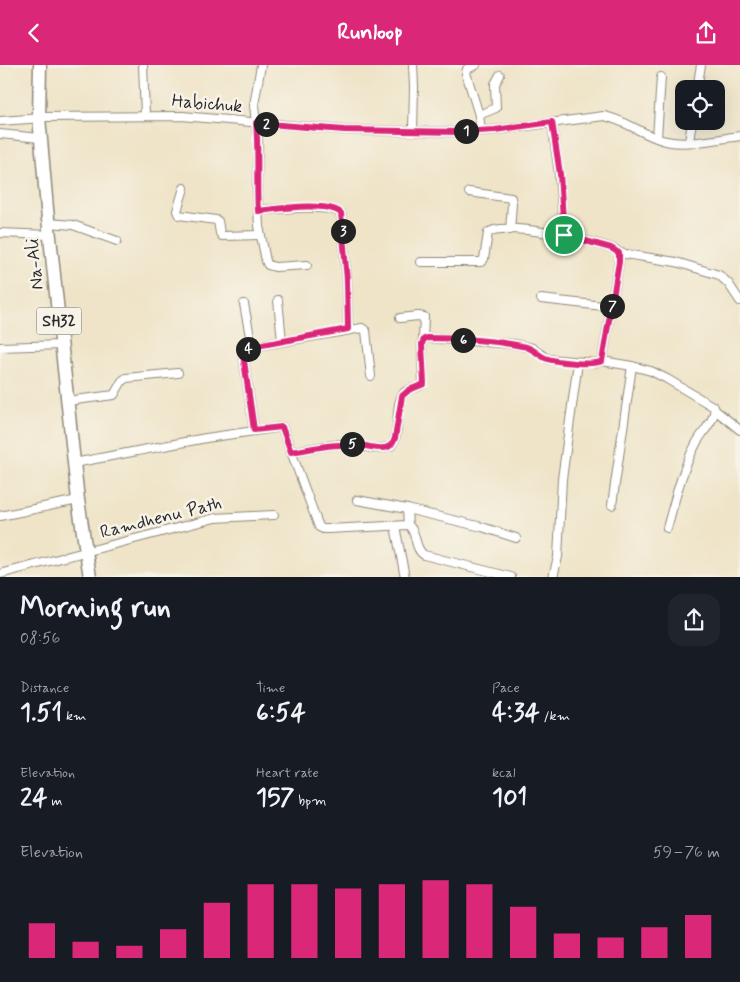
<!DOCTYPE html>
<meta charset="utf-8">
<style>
body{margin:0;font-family:Mynerve,sans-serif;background:#20242c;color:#f1f3f6;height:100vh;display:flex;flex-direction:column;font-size:19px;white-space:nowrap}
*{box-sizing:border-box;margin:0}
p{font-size:16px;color:#9ea1a6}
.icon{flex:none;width:28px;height:28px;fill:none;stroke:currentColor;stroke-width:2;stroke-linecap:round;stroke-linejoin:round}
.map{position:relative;height:512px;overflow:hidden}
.details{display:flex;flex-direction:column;background:#171b24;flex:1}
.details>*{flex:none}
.controls{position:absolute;left:675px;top:15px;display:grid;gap:10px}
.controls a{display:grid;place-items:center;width:50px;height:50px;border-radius:10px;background:#171b24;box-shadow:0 5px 20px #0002;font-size:25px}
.pin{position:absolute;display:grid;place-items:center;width:42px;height:42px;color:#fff;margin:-21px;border:2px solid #fff;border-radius:50%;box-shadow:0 1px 5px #0007}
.km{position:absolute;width:25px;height:25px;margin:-12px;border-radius:50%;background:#222;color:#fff;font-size:14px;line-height:25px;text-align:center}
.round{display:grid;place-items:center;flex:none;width:52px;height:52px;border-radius:15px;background:#20242c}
.headline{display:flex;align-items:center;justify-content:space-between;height:85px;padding:0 20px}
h1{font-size:28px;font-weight:800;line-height:38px}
.metrics{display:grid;grid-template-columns:repeat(3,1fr);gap:8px;height:85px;padding:5px 20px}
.metrics div{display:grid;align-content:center}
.metrics b{font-size:25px;font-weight:800}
.metrics small{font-size:14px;font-weight:400}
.metrics p{font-size:14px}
.chart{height:140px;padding:10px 20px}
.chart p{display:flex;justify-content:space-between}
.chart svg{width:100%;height:90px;margin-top:5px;stroke:#db2777;stroke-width:6}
header{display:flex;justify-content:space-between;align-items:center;height:65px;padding:0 20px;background:#db2777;color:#fff;font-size:22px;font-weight:800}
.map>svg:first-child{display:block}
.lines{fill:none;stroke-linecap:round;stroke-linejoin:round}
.minor-casing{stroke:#8d887a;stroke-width:10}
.primary-casing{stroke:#8d887a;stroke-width:15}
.minor{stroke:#fff;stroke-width:8}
.primary{stroke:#fff;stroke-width:12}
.route-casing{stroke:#fff;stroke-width:10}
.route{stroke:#db2777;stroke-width:6}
.labels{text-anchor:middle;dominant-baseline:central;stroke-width:5;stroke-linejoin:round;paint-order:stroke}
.shield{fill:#f7f3e8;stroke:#686764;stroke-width:1}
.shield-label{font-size:16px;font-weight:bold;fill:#2b2b2b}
.street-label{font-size:18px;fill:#2b2b2b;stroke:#f7f3e8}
</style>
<header><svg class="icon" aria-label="back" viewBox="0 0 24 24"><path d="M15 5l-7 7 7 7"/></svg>Runloop<svg class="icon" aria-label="share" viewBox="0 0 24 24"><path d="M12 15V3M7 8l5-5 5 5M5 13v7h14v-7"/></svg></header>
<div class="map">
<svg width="740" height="512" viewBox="0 0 740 512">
<rect width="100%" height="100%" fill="#f7f3e8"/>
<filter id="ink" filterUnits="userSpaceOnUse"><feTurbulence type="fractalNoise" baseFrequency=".02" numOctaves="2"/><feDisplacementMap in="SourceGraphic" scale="10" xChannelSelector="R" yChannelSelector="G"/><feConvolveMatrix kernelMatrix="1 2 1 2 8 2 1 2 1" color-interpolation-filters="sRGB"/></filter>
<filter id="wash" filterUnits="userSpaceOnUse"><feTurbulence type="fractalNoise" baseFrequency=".0096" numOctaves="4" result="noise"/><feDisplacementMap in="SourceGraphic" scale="20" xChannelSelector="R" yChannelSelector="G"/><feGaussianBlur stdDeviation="1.12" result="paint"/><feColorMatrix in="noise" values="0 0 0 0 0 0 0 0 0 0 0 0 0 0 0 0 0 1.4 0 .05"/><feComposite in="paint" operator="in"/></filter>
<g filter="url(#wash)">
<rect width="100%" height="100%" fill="#efe4c8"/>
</g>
<g filter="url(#ink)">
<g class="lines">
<defs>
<g id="minor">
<polyline points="143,0 145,50"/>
<polyline points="261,0 254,40 258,78 257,124 259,161 266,196 268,200 275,202 307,200"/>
<polyline points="476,0 467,4 466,8 479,50 481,66"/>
<polyline points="697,24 701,0"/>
<polyline points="479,50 496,43 495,19 500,10"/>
<path d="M39,52L182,51L344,65L460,67L495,65L604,51C626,55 644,71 666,76C689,81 717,74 740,71"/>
<polyline points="0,56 43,53"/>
<polyline points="552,57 559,109 564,170"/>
<polyline points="413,65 414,22 413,0"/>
<polyline points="0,69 40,73"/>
<polyline points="657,73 661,12"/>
<polyline points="689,77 692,56"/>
<polyline points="184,123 177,146 179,150 216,155 218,156 220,168 222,171 260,170"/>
<polyline points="469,127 511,133 512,139 510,165"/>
<path d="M258,145C276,145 328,138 341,148L347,215L348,264"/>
<polyline points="49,158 73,160 117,176"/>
<polyline points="0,168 50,170"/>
<polyline points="619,188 676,197 719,210 728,218 740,236"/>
<polyline points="541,234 612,242"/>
<polyline points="278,235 282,276"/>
<polyline points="244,239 252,282"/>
<polyline points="400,253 418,251 424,252 423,274"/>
<polyline points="0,282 62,280"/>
<path d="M602,296L632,301L651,306L667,314L714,342C717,354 701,368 696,379C682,404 675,435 667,463"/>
<polyline points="67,336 114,330 122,316 126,313 178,308"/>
<polyline points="715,345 740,365"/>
<polyline points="254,365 243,289 248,284 262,280 362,263 366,266 371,311"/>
<path d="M291,387C308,384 326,380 343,379C358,379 377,387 391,381C402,368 393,338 405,327C411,323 418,323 423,319L422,279L423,274L427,273L514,279L532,283L548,294L595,298L602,296L619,197V188L616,185C597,176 502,155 488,168L484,194L481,197H421"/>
<polyline points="74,398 206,373 282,362 319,462 323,464 328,464 408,460"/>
<path d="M357,435L407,444L408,460C418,467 413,483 424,490L511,512"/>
<polyline points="612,440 632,301"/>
<polyline points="407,444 482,462 516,473"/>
<polyline points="0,451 78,435"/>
<polyline points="395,461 405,512"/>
<polyline points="0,509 215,453 274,450"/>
<polyline points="553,512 558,492 562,414 578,297"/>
</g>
<polyline id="primary" points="40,0 39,52 47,144 78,435 90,512"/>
</defs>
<!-- minor casing -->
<use href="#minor" class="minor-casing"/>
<!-- primary casing -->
<use href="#primary" class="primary-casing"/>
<!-- minor -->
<use href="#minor" class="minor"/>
<!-- primary -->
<use href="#primary" class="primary"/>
</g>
</g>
<g class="lines" filter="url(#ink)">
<defs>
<path id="route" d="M552,57L560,109L564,170L611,183L619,188V197L602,296C593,301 555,297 545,293C537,289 532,282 522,281C491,275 458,273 427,273L424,274L422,279L424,319L409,325L402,331L395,373C394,377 392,380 388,382C382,385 372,382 365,381C340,377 316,383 291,387L282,362L254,365L243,289L245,286L262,280L348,264L347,215L341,148C326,136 277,144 258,146C256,116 259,87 256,58L344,65L460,67L495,65Z"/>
</defs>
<!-- route casing -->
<use href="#route" class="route-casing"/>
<!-- route -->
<use href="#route" class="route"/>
</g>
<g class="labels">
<!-- shield labels -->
<rect class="shield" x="36.5" y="242.5" width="45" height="27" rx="4"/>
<g class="shield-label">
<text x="59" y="256">SH32</text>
</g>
<!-- street labels -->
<g class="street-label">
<text transform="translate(207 39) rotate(5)">Habichuk</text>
<text transform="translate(35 199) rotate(-96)">Na-Ali</text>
<text transform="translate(161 453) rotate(-14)">Ramdhenu Path</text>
</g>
</g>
</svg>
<div class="controls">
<a><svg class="icon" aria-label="locate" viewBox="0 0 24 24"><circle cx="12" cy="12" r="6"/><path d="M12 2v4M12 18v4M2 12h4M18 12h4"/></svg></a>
</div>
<div class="pin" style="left:564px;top:170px;background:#1e9e55"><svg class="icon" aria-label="arrive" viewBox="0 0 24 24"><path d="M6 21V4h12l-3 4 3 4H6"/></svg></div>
<b class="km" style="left:466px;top:66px">1</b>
<b class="km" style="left:266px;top:59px">2</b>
<b class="km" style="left:343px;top:166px">3</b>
<b class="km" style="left:248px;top:284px">4</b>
<b class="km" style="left:352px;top:379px">5</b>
<b class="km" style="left:463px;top:275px">6</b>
<b class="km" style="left:612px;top:241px">7</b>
</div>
<section class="details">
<div class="headline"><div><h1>Morning run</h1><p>08:56</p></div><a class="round"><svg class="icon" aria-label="share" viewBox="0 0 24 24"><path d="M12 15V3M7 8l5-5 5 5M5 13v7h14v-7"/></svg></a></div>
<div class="metrics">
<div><p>Distance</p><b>1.51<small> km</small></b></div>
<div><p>Time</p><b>6:54</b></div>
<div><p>Pace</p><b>4:34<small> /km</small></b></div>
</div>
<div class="metrics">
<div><p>Elevation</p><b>24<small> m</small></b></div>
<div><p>Heart rate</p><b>157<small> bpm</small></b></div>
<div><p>kcal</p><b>101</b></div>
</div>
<div class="chart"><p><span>Elevation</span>59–76 m</p>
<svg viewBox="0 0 160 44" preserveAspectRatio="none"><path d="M5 44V27M15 44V36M25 44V38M35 44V30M45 44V17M55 44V8M65 44V8M75 44V10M85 44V8M95 44V6M105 44V8M115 44V19M125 44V32M135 44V34M145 44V29M155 44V23"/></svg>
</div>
</section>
